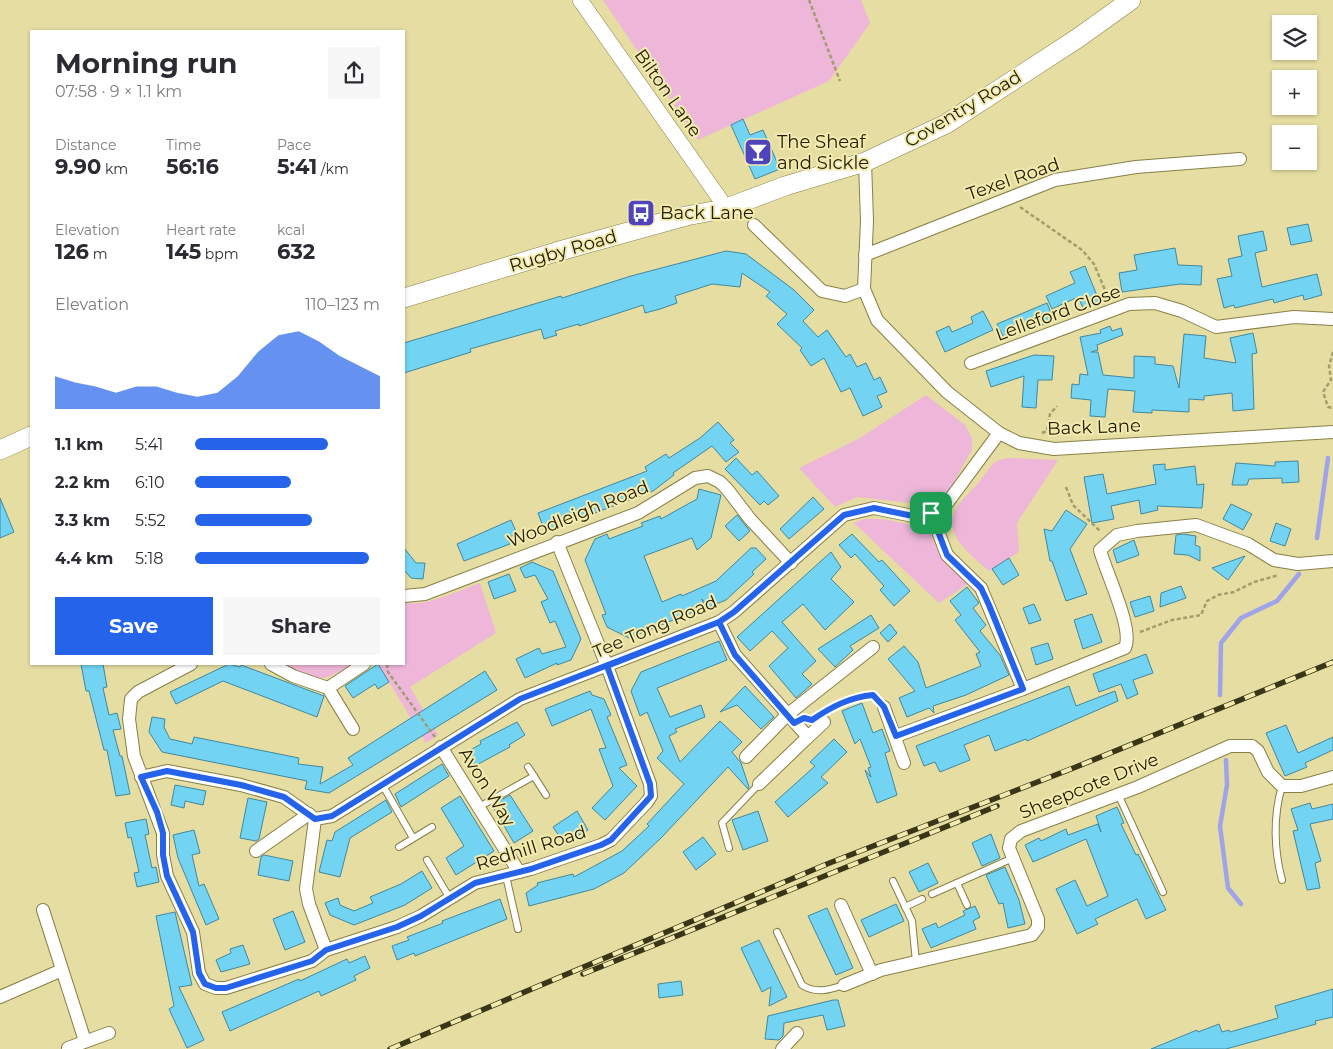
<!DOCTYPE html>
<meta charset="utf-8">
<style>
body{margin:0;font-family:Montserrat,sans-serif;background:#f7f7f7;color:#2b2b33;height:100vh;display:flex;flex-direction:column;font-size:19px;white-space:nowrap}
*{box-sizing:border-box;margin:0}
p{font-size:16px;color:#7c7c81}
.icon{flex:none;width:28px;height:28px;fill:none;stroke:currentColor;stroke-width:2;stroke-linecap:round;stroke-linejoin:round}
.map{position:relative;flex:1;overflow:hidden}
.side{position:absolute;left:30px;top:30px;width:375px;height:635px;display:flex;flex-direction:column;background:#fff;border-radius:0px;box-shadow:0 1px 4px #0004}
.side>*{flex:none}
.controls{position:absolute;left:1272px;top:15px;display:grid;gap:10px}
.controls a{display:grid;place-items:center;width:45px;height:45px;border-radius:0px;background:#fff;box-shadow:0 1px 4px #0004;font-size:25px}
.pin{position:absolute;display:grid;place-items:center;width:42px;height:42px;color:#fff;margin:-21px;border-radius:10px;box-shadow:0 2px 8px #0006}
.round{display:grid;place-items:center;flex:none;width:52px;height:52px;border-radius:0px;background:#f7f7f7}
.head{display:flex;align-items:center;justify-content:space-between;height:85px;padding:0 25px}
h1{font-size:28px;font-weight:700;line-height:38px}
.figures{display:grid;grid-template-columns:repeat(3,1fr);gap:8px;height:85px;padding:5px 25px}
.figures div{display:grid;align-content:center}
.figures b{font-size:21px;font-weight:700}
.figures small{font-size:14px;font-weight:400}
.figures p{font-size:14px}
.chart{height:140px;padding:10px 25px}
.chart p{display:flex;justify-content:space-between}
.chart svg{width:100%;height:90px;margin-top:5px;fill:#2563eb;opacity:.7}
.button{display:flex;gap:10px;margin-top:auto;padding:10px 25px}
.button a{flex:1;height:58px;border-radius:0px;background:#2563eb;color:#fff;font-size:20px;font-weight:700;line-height:58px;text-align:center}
.button a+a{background:#f7f7f7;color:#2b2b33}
ul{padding:0 25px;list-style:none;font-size:16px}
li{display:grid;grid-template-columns:80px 60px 1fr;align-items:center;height:38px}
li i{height:12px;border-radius:6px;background:#2563eb}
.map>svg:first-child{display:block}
.green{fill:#eeb7d9}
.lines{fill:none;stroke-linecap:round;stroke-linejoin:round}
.stream{stroke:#9fa3e9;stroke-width:4.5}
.building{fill:#72d3f2;stroke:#42889f}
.service-casing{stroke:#888047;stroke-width:8}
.minor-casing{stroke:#888047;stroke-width:14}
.tertiary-casing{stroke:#888047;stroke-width:16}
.primary-casing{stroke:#888047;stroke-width:20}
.path{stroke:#a39c6d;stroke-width:2.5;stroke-dasharray:4 2.5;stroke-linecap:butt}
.service{stroke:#fff;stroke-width:6}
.minor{stroke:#fff;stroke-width:12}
.tertiary{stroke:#fff;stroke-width:15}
.primary{stroke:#fff;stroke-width:19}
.rail-casing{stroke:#383518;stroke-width:5.5}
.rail{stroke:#f2eaae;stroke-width:4;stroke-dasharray:11;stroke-linecap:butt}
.route-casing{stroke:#fff;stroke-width:10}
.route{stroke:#2563eb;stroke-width:6}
.labels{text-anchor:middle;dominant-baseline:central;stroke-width:4;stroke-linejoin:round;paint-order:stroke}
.street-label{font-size:18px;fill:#201d05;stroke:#f2eaae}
.poi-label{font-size:18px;fill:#201d05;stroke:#f2eaae;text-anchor:start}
</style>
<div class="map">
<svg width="1333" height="1049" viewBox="0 0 1333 1049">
<rect width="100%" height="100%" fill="#e5dda1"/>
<!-- green -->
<g class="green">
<polygon points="603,0 861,0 870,23 829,81 698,140"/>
<polygon points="926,395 966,426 972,439 972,450 948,492 932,500 909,503 857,497 835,507 799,468 860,438"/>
<path d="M1009,458L1058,460L1017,523L1019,552L989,571C974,558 942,534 955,511C961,499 972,491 980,481C990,468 992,460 1009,458Z"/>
<path d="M864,519C885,517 910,524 930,532C938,555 950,568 968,584L939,603L854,523Z"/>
<path d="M480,583L496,633L410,687L438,735L426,743L378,664H404V602C421,609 462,589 480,583Z"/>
<path d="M282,664H352C317,685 318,681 282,664Z"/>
</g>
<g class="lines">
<!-- stream -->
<g class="stream">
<polyline points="1317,538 1328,458"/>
<polyline points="1220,695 1221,643 1241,618 1277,601 1299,574"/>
<polyline points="1226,760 1227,785 1220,826 1228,888 1241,904"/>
</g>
</g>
<!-- building -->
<g class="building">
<polygon points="743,119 750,135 763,130 780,169 755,179 731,125"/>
<polygon points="1308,224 1312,241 1291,245 1287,228"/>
<polygon points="1263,231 1267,250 1255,253 1262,287 1317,274 1322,295 1304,300 1303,295 1274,303 1273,299 1235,308 1234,305 1224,308 1217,279 1232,276 1228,259 1242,256 1238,236"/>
<polygon points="1175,248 1178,265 1202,266 1201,285 1180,284 1122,292 1119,273 1137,270 1134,255"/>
<polygon points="726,251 746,254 794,290 814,310 803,321 818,337 827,330 846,357 850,354 857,367 866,363 874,380 880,377 887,392 877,396 882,407 863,416 850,388 841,392 824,358 811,366 800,350 802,348 777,324 787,314 766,296 770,292 742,273 740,287 712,284 675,296 677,303 660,309 645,313 643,305 579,326 579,324 555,331 557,335 544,339 541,329 470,349 471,352 404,373 404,343 561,296 562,298 631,276"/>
<polygon points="1085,266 1100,303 1084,310 1078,297 1052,309 1046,296 1075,283 1070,272"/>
<polygon points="1047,303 1054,320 1033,329 1033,326 1005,340 997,324"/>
<polygon points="983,311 993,330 945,352 936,332 949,326 952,332 973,323 971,317"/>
<polygon points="1110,326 1112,331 1121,328 1123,335 1097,345 1098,350 1091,352 1098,352 1103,375 1134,378 1134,356 1155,357 1155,364 1173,366 1179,388 1184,334 1206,336 1204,358 1236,363 1230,338 1253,333 1257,353 1252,354 1254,409 1233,411 1232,393 1204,396 1204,400 1189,399 1189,412 1152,410 1152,413 1133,412 1135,391 1108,389 1105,417 1090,416 1091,400 1071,398 1072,384 1079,385 1080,374 1088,375 1080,337 1101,333 1100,330"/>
<polygon points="1034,355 1054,356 1052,380 1038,380 1036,408 1022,407 1024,376 991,387 986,371"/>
<polygon points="718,422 734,440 730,443 739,452 726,462 712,446 673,473 674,475 653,491 545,532 538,513 647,471 645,467 666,454 669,458 700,438"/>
<polygon points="736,458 752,475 757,471 779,496 768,505 764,501 760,505 725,469"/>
<polygon points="1298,461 1299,482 1282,483 1282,478 1249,479 1247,485 1232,485 1236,463 1275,466 1275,462"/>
<polygon points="1165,464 1165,470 1195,466 1197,485 1204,484 1202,508 1157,506 1158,510 1141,514 1139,500 1111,506 1114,519 1092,523 1084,477 1103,474 1107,494 1156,484 1153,465"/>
<polygon points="699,489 721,495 711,538 697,550 692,538 644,556 662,602 681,594 682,596 716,581 751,548 756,548 766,559 752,572 754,574 726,600 709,607 702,599 705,607 629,638 607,627 602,615 606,614 585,560 595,539 607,534 609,539 643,526 641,523 660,516 661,519 697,499"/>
<polygon points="813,497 824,509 789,539 780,529"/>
<polygon points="0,498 14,532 0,538"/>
<polygon points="1231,504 1252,514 1243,530 1223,519"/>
<polygon points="1066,510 1087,524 1070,549 1087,594 1066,601 1052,561 1050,561 1044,529 1052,531"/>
<polygon points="737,515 750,531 739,541 725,526"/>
<polygon points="511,520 517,534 507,538 510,544 464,561 457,544"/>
<polygon points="1276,523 1291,529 1285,546 1270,541"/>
<polygon points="852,534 879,562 882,560 910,591 894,606 880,590 884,586 855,554 851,558 839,545"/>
<polygon points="1183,534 1196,536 1195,545 1200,547 1200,561 1188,555 1174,554 1176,535"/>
<polygon points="1134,540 1139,555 1117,563 1113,550"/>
<polygon points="404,548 416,563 425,563 423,579 411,578 404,570"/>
<polygon points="831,552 841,567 831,579 854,602 825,630 803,604 782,622 816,661 802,674 812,684 796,698 769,666 788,648 772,631 750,651 737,637"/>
<polygon points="1245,556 1228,580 1212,568"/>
<polygon points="1009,558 1019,575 1003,585 992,569"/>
<polygon points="532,562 553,571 581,639 571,660 557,665 557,663 525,678 516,659 539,648 542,654 566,647 555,621 550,623 541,602 548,599 535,575 525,578 520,568"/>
<polygon points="509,574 516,591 494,599 488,582"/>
<polygon points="1181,586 1186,598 1160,607 1161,593"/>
<polygon points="967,587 979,603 973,608 986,625 980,631 1000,655 1009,675 966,695 933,706 934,713 929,708 907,717 899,698 915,691 888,659 904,646 918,662 926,688 981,666 976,654 980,652 955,620 961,615 950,601"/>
<polygon points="1150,596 1154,611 1135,617 1130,602"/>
<polygon points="1034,604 1041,620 1029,624 1023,608"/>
<polygon points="1092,614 1102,642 1083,649 1074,620"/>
<polygon points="871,615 879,628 850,646 853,650 835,667 818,649"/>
<polygon points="890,624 897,633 888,642 880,633"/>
<polygon points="719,641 727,660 657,688 670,717 701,705 705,717 675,729 677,732 669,736 680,762 720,721 742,742 732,752 741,763 749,787 748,789 728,767 661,838 624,873 594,889 529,906 526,893 538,885 537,883 573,874 574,877 622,851 649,826 647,824 684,784 657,758 663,751 647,712 640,716 631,691 641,672"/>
<polygon points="1048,643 1053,659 1036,665 1031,648"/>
<polygon points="1146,654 1153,673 1133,680 1138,694 1127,699 1121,684 1099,692 1093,674"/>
<polygon points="81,664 103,664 107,687 103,688 109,715 117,713 121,729 113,730 120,756 122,756 130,794 116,796 107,750 104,750 89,691 86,691"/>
<polygon points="229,664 240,667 241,665 324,696 317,717 223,681 176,704 170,692"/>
<polygon points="378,664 389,682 378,689 375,684 353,698 345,686"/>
<polygon points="485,671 497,690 329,793 305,789 307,781 162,752 149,732 152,717 165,719 164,727 170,739 192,744 194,737 299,758 298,764 323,767 320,784 353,765 348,758"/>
<polygon points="745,686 774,717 761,729 737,705 720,712"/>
<polygon points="1069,686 1076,706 1115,691 1118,701 1027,741 1026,739 995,751 989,735 964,745 970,760 940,772 935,762 924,766 916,746"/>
<polygon points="590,691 592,695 604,699 611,715 607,717 627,765 619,768 637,786 605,820 592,808 613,786 599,749 606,748 591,709 552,726 545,709"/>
<polygon points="862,703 873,733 882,729 890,751 885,753 897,795 877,803 865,770 871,777 868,768 871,767 860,739 855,744 842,711"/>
<polygon points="517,722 525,735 509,745 510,747 471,768 463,754 481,744 480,741"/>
<polygon points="1286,725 1298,753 1333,737 1333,750 1305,763 1307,767 1285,776 1266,733"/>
<polygon points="834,739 847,752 821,777 828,783 788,817 775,802 815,766 810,762"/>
<polygon points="442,764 449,776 401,807 395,794"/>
<polygon points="175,785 206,791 203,805 185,801 184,808 171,805"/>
<polygon points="510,795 533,831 514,843 492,805"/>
<polygon points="460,796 494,851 456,875 446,858 464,846 441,808"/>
<polygon points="248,798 267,802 259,839 256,841 240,838"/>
<polygon points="386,800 392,812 350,838 340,877 319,872 327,840 332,841 335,832"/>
<polygon points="1310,803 1312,809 1333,804 1333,819 1310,824 1321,861 1315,863 1320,888 1307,890 1293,831 1298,830 1291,809"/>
<polygon points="1117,807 1124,823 1121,824 1136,855 1138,854 1166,910 1146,919 1137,899 1095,919 1098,924 1077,934 1056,889 1075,880 1087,906 1108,896 1086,839 1033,862 1025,845 1039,838 1041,841 1066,829 1068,835 1098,824 1101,832 1096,816"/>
<polygon points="577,811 588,830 564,843 553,827"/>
<polygon points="758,811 768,841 743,850 732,820"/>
<polygon points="146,819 149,834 145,835 152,868 156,867 159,882 137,887 134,873 139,872 131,837 128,838 125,823"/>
<polygon points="194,830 200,853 192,855 199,886 204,884 219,919 206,925 178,858 173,835"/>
<polygon points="991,834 1000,858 982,866 972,843"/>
<polygon points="703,837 716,854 696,870 683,852"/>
<polygon points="264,855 293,861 289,881 258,875 261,857"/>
<polygon points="928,863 938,883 919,892 909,872"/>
<polygon points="1005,867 1019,900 1025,924 1008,928 1003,903 999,904 986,875"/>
<polygon points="422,871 432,888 405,905 354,925 330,915 325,903 338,898 340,905 354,911 373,903 370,897 401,884"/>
<polygon points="500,899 507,919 415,956 414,953 397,960 392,946 409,940 407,937 443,923 442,921"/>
<polygon points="896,904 904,921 869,937 861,920"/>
<polygon points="975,906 980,917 973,921 976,929 931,948 922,929 936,923 938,928 965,915 963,911"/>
<polygon points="827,908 853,968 836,975 808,916"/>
<polygon points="293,911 305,942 285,950 273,919"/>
<polygon points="175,912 192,985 179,987 204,1040 187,1048 169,1009 174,1006 156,916"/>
<polygon points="759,940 787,997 769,1006 771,987 762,992 741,948"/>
<polygon points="243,945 250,964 221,972 216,960 231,953 230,949"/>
<polygon points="365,956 370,968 354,976 356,980 321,996 319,991 230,1031 222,1012 299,979 300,981 347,959 349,963"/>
<polygon points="681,981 683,995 659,998 658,984"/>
<polygon points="1333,989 1333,1017 1315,1021 1316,1024 1226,1049 1151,1049 1197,1030 1198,1032 1219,1024 1222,1032 1229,1030 1230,1032 1278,1018 1275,1006"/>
<polygon points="833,1000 838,1000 845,1026 827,1030 823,1015 784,1023 783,1036 779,1040 765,1039 768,1016"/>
</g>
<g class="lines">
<defs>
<g id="service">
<polyline points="528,767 546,795"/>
<polyline points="382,784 413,838"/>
<path d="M1282,786C1273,816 1274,850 1282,880"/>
<polyline points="1118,794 1163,892"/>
<polyline points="479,807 534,776"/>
<polyline points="399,847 432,827"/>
<polyline points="729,848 722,823 759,784"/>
<polyline points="427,860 449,897"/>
<polyline points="506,876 518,929"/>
<polyline points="893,881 912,921 916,962"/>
<polyline points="957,883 967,905"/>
<polyline points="932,894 1013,858"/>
<polyline points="905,907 922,899"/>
<path d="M777,932L802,985C816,994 829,990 844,985"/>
</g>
<g id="minor">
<polyline points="865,162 867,221 864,289 877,320 947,392 999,433 1019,443 1054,449 1333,432"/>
<polyline points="754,225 822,291 845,296 864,289"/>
<polyline points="865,255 1055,180 1136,167 1240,159"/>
<polyline points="971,363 1129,304 1155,303 1182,311 1216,327 1294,317 1333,319"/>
<polyline points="931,513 947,555 981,588 1023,689"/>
<polyline points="404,596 425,594 638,513 695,478 708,476 720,482 727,489 750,519 791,563"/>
<polyline points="719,622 735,655 808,737 759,784"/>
<polyline points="191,664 138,692 131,699 129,719 134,756 163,833 163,855 167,876 193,932 199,973 205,984 216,988 226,988 312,961 326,950 397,927 421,916 475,883 531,869 601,845 611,840 647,802 651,796 650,784 607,666 557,542"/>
<polyline points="271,664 293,676 328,688 353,729"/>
<polyline points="328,688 364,664"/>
<polyline points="884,707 904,763"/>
<path d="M896,736L1023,689L1125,648C1134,629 1106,573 1100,550L1117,535L1137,531L1196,525L1248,544L1274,560L1298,564L1333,561"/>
<polyline points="808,737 824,722"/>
<polyline points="441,747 519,872"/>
<polyline points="746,757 787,715 873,647"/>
<polyline points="141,777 167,771 241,785 284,797 315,819"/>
<polyline points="315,819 332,816 520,699 719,622 734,612 844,515 874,508 913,516 931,513 945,506 999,433"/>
<polyline points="315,819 306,889 309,904 326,950"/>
<polyline points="256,851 309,814"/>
<polyline points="841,905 872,974"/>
<polyline points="43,910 85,1041"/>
<polyline points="844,985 881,970 1032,935 1038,927 1038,919 1009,848 1011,839 1021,831 1138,787 1230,746 1252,746 1258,751 1268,772 1282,786 1301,786 1333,777"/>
<polyline points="0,997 62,970"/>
<polyline points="68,1048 109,1033"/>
<polyline points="782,1049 797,1033"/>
</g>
<polyline id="tertiary" points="580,0 720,199 724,209"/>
<g id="primary">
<polyline points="404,298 556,252 686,216 724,209 785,186 865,162 946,124 1078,38 1131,0"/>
<polyline points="0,450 31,436"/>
</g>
</defs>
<!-- service casing -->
<use href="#service" class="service-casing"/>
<!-- minor casing -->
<use href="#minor" class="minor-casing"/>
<!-- tertiary casing -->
<use href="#tertiary" class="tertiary-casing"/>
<!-- primary casing -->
<use href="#primary" class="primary-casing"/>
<!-- path -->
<g class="path">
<polyline points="809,0 840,81"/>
<polyline points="1020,207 1082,250 1094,264 1108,297"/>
<polyline points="1333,352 1329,366 1331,380 1323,392 1328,407 1333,408"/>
<polyline points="1042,433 1047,431 1050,414 1057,406"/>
<polyline points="1066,487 1073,505 1101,532"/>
<polyline points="1140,632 1172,620 1201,615 1207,601 1218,595 1234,592 1254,582 1279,575"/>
<polyline points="387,664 388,672 435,737"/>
<polyline points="829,709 859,696 873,695 875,697"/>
</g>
<!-- service -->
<use href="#service" class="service"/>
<!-- minor -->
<use href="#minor" class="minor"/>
<!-- tertiary -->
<use href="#tertiary" class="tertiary"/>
<!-- primary -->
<use href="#primary" class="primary"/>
<defs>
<g id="rail">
<polyline points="583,974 997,806"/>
<polyline points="390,1049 827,864 1076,767 1333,662"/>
</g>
</defs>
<!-- rail casing -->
<use href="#rail" class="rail-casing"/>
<!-- rail -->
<use href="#rail" class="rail"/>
</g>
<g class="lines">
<defs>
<path id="route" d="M931,513L913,516L874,508L844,515L734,612L719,622L520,699L332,816L315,819L284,797L241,785L167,771L141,777L157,812L163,833V855L167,876L193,932L199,973L205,984L216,988H226L312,961L326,950L397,927L421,916L475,883L531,869L601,845L611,840L651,796L650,784L607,666L719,622L735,655L794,723L804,718L812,720C831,707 850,697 873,695L884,707L896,736L1023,689L989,605L981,588L947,555L931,513"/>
</defs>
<!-- route casing -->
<use href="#route" class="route-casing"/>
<!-- route -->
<use href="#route" class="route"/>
</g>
<!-- icons -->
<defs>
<symbol id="bar-square" viewBox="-11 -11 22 22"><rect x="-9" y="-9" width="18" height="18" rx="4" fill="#5044bc" stroke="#f2eaae"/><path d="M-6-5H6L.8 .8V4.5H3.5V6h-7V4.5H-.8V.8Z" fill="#fff"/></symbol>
<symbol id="bus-square" viewBox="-11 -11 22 22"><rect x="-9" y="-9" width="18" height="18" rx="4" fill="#5044bc" stroke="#f2eaae"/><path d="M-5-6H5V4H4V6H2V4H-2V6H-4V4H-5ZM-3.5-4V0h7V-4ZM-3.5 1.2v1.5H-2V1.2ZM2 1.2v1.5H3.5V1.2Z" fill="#fff"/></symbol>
</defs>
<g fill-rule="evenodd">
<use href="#bar-square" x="742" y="136" width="32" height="32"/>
<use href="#bus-square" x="625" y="197" width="32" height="32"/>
</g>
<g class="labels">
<!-- street labels -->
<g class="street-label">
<text transform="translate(668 93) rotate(55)">Bilton Lane</text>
<text transform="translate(963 109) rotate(-31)">Coventry Road</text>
<text transform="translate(1013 179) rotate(-19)">Texel Road</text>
<text transform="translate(563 251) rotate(-16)">Rugby Road</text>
<text transform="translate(1058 313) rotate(-20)">Lelleford Close</text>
<text transform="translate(1094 427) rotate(-2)">Back Lane</text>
<text transform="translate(578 514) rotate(-22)">Woodleigh Road</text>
<text transform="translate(655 627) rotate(-23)">Tee Tong Road</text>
<text transform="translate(1089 786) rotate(-22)">Sheepcote Drive</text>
<text transform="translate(487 787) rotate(58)">Avon Way</text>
<text transform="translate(531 848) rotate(-17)">Redhill Road</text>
</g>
<!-- poi labels -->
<g class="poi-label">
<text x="777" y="142">The Sheaf<tspan x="777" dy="21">and Sickle</tspan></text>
<text x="660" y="213">Back Lane</text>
</g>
</g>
</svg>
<div class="controls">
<a><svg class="icon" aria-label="layers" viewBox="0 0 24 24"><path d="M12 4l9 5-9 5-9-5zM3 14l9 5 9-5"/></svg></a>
<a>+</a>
<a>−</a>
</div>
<div class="pin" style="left:931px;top:513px;background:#1e9e55"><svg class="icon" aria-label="arrive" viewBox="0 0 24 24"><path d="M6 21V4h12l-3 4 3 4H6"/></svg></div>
<section class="side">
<div class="head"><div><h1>Morning run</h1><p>07:58 · 9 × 1.1 km</p></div><a class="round"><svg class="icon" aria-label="share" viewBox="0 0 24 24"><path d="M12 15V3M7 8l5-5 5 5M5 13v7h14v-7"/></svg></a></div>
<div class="figures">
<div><p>Distance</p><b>9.90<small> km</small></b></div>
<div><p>Time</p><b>56:16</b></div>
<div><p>Pace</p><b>5:41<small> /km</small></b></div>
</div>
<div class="figures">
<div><p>Elevation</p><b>126<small> m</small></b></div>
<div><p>Heart rate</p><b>145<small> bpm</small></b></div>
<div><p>kcal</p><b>632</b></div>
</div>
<div class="chart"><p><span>Elevation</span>110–123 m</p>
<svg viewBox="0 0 160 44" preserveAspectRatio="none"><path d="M0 44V28L10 31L20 33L30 36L40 33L50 33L60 36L70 38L80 36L90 28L100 16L110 8L120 6L130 11L140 18L150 23L160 28V44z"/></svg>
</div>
<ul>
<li><b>1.1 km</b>5:41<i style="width:72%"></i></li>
<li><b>2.2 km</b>6:10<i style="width:52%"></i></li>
<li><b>3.3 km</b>5:52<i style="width:63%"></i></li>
<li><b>4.4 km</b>5:18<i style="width:94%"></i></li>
</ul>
<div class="button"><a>Save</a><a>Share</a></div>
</section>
</div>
